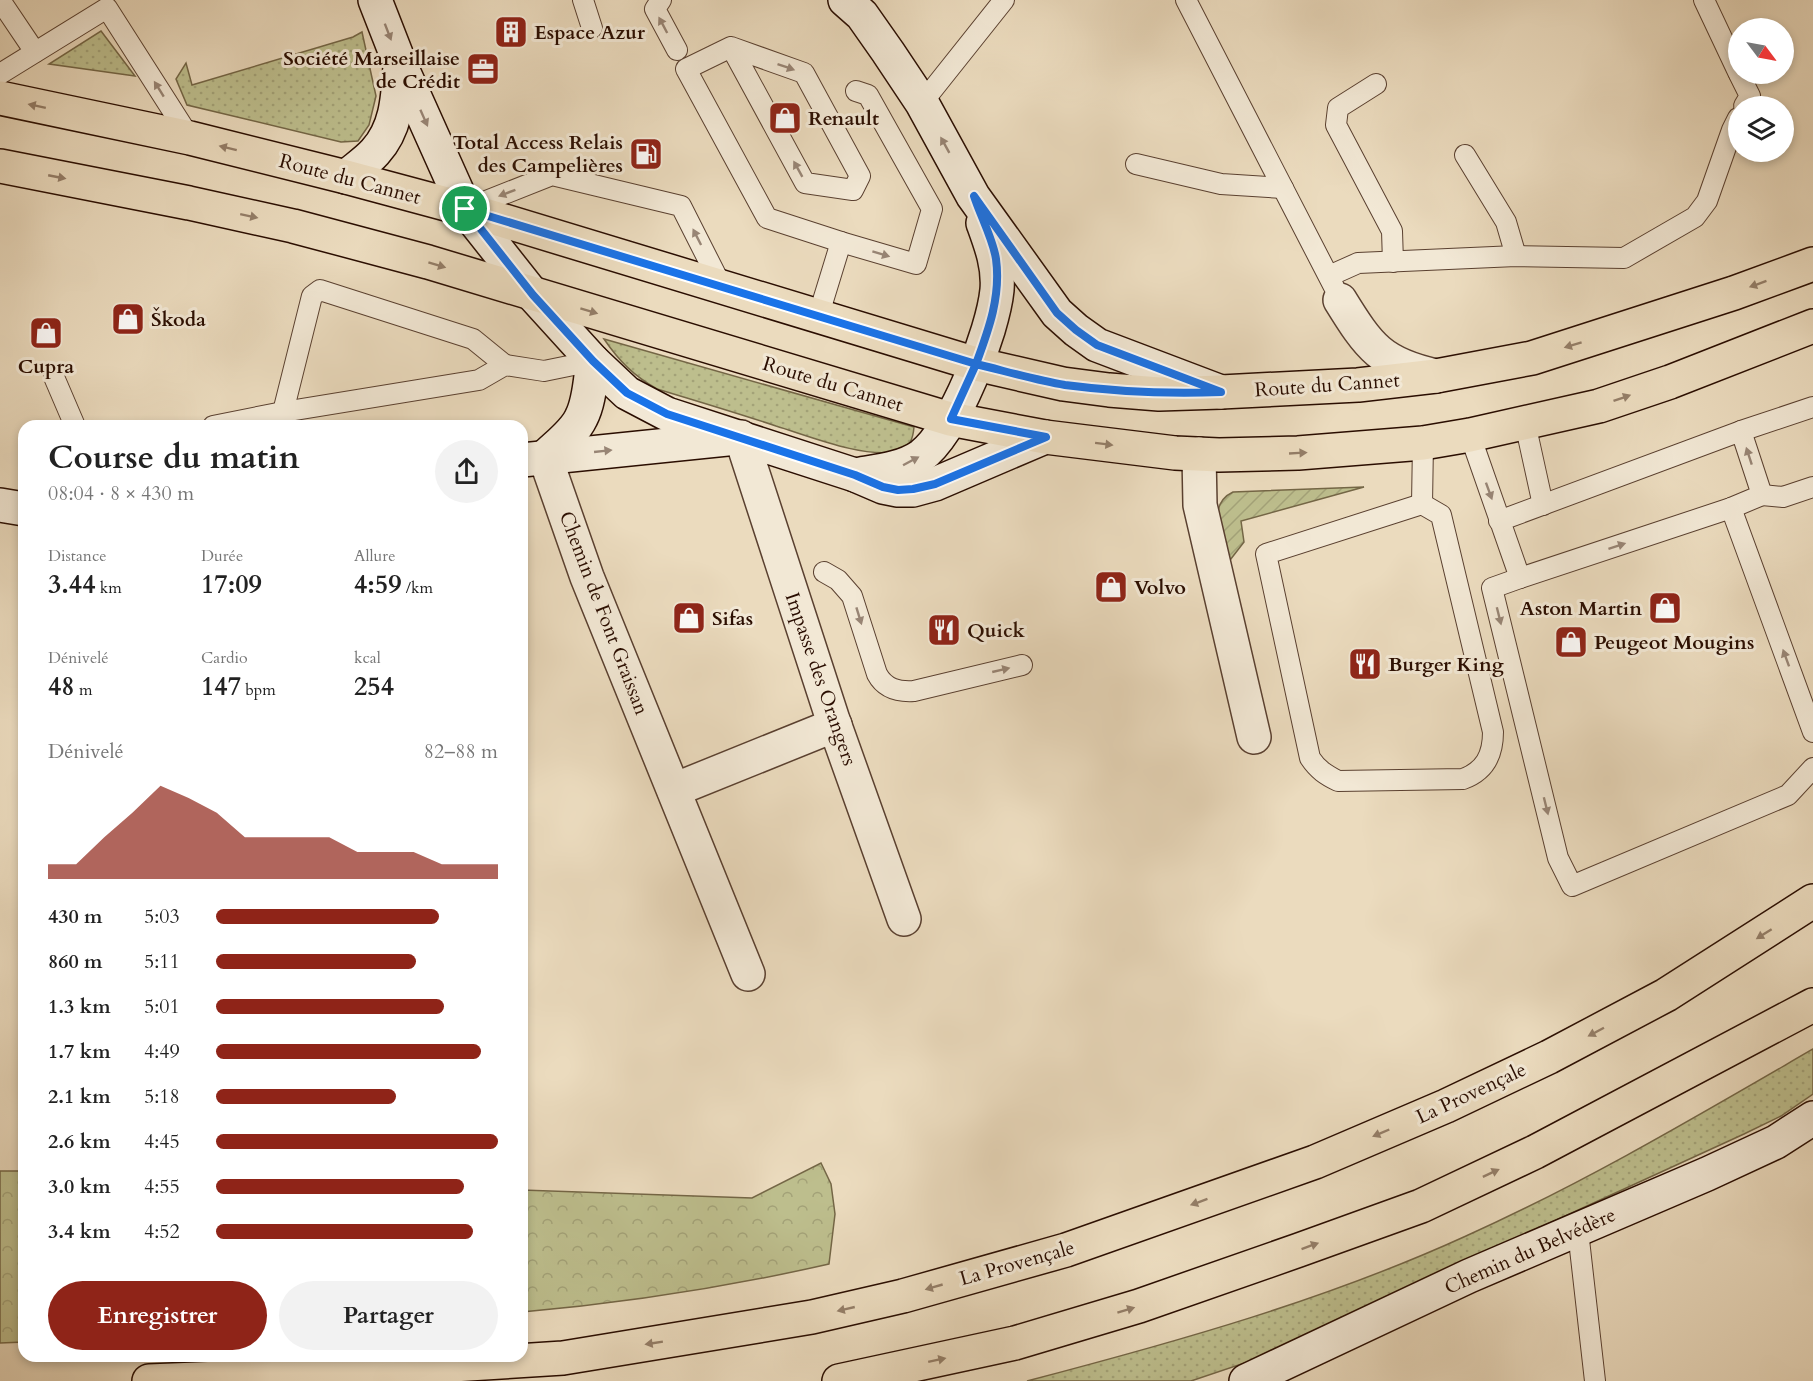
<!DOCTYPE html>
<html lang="fr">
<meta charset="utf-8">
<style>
body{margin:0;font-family:Cardo,serif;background:#f2f2f2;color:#222;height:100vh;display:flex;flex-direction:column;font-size:22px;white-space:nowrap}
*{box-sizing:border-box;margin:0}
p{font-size:20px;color:#767676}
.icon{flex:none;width:33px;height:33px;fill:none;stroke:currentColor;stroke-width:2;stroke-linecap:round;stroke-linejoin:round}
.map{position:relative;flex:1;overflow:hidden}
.panel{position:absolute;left:18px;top:420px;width:510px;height:942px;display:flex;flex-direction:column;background:#fff;border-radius:18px;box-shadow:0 3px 9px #0003}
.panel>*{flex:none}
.needle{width:39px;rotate:122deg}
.buttons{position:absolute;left:1728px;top:18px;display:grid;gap:12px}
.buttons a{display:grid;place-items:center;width:66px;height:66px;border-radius:50%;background:#fff;box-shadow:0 3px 9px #0003;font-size:30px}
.pin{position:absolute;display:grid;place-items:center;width:51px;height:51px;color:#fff;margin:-26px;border:3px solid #fff;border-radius:50%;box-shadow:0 2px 6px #0007}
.round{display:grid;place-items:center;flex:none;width:63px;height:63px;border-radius:32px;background:#f2f2f2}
.headline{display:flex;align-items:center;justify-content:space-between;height:102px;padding:0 30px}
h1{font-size:33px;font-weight:700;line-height:45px}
.stats{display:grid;grid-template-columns:repeat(3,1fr);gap:9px;height:102px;padding:6px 30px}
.stats div{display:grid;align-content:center}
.stats b{font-size:26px;font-weight:700}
.stats small{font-size:16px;font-weight:400}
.stats p{font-size:16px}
.chart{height:168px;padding:12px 30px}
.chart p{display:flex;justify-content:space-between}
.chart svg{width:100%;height:108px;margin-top:6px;fill:#8f2418;opacity:.7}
.primary-button{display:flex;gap:12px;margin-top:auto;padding:12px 30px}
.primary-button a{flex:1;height:69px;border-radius:36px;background:#8f2418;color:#fff;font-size:24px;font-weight:700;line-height:69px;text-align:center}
.primary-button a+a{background:#f2f2f2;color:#222}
ul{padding:0 30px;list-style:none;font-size:20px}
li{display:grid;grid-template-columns:96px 72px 1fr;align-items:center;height:45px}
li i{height:15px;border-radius:8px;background:#8f2418}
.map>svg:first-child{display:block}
.grass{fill:url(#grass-dots);stroke:#746646;stroke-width:1.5}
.forest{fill:url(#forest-crowns);stroke:#746646;stroke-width:1.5}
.garden{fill:url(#garden-furrows);stroke:#746646;stroke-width:1.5}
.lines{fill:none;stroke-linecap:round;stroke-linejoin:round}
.lane-casing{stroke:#5a4030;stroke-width:22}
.street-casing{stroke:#5a4030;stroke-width:36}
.secondary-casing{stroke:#2a0d00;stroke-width:36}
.primary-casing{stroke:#2a0d00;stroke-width:36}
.highway-casing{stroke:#2a0d00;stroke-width:36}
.lane{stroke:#f2e8d5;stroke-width:20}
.street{stroke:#f2e8d5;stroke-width:33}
.secondary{stroke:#f2e8d5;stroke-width:33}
.primary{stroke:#ebdbbe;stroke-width:33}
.highway{stroke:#ebdbbe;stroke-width:33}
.oneway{fill:#988575}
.oneway2{fill:#947e68}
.route-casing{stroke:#fff;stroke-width:12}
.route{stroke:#1a73e8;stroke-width:8}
.labels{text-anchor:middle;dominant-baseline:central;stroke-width:6;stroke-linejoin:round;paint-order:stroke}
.poi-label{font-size:20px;font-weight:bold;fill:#2a0d00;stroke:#f2e8d5;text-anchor:start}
.street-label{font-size:20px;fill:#2a0d00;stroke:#f2e8d5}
</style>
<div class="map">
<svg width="1813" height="1381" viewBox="0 0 1813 1381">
<defs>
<pattern id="grass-dots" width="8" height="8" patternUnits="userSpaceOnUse" patternTransform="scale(1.5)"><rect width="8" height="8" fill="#bdbe8d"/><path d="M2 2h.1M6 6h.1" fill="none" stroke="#a3a278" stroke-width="1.8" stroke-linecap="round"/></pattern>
<pattern id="forest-crowns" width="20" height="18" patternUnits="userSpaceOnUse" patternTransform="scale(1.5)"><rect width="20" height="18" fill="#bdbe8d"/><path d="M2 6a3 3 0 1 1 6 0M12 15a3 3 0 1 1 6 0" fill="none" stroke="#a3a278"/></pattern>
<pattern id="garden-furrows" width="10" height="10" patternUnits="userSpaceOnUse" patternTransform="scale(1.5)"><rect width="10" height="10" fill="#bdbe8d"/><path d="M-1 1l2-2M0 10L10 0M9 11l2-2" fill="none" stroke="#a3a278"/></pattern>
</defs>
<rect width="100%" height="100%" fill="#ebdbbe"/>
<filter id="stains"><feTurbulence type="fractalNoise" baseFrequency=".00333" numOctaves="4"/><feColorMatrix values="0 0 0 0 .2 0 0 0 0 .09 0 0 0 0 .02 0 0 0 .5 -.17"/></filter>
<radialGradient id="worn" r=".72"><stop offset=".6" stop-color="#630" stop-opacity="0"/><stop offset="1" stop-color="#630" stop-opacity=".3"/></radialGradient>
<!-- grass -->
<g class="grass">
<polygon points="101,31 135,76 49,64"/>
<polygon points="362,32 376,96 369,125 358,141 341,142 187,105 176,79 186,63 192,85 353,37"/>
<path d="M604,339L914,427C913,439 910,448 897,451C865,459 809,436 776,426C737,413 697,401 657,389C634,376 619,361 604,339Z"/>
<path d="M1813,1049V1094L1781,1116L1744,1134L1504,1244L1274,1353L1191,1381H1027C1176,1342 1326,1300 1466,1236C1586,1182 1699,1115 1813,1049Z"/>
</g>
<!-- forest -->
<g class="forest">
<path d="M821,1163L831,1184L835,1214L829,1264C728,1287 625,1303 522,1312V1190L752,1198Z"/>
<polygon points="0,1171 24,1171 24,1342 0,1343"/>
</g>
<!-- garden -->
<path class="garden" d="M1364,487L1241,521L1244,542L1227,564C1222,541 1205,505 1233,492Z"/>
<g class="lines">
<defs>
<g id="lane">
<polyline points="0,0 35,52"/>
<polyline points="583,0 592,28"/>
<polyline points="661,0 655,9 677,50"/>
<polyline points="1186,0 1334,287"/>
<polyline points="1704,0 1738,72"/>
<polyline points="731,47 805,183 853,190 860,176 804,73 731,47 686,69 767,218 841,242"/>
<polyline points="0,74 107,8 190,138"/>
<polyline points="1739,74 1750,96 1744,106"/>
<polyline points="1376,84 1338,108 1336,125 1392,231 1393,262"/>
<polyline points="922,103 1004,0"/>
<polyline points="1465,155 1506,222 1516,256"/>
<polyline points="1136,164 1221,184 1283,188"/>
<polyline points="466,209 552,175 681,206 723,289"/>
<polyline points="1329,276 1358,263 1516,256 1624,258 1695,217 1707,201 1732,130 1738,118"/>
<polyline points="818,317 841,242 916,264 932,209 868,95 856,91"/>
<polyline points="54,377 75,426"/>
<polyline points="283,412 312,296 320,290 473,339 505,365"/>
<polyline points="1525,423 1543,505"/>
<polyline points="213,426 283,412 479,380 505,365 544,371 593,361"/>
<polyline points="1741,431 1813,407"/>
<polyline points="1470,435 1520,578 1731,508 1762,495 1741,431 1499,521"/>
<polyline points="1762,495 1783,497 1813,487"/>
<path d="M1422,504L1441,515L1493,732C1493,755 1485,771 1463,779L1338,781C1326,775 1318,770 1310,758L1266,554Z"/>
<polyline points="1422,504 1423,443"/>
<polyline points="1731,508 1813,732"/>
<path d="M824,572L838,580L852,596L877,674C885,689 898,692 914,691L1022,665"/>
<polyline points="1520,578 1492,588 1558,858 1572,886 1788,795 1813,768"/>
<polyline points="1578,1231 1595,1381"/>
</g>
<g id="street">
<path d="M1340,300C1369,347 1381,364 1436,376"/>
<polyline points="741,437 833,720 904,919"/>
<polyline points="1199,454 1200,505 1254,737"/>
<polyline points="545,457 587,577 748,974"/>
<polyline points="674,790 835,725"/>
</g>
<g id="secondary">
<polyline points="375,0 400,64 465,209 533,295 593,361 627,393 667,414 855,475 883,487 898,490 913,490 935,484 1045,437"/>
<polyline points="845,0 862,15 888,52 922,103 973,196 1057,313 1076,330 1097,345 1221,392"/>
<path d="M346,177C355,169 367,161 375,152C397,128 398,97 400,66"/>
<path d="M545,457C557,445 574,433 581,418C590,401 590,379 593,361"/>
<polyline points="522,460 727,439"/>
<path d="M855,475C877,471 902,469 921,456C955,431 993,331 997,290C999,266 991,245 983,223"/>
<polyline points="0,505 24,509"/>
<polyline points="1246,1381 1469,1276 1707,1174 1776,1142 1813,1118"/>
</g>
<g id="primary">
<polyline points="0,98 190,138 346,177 465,209 976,364 1063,384 1109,390 1159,394 1221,392 1358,385 1436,376 1532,358 1734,293 1813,264"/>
<polyline points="0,166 189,203 293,226 428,262 950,419 1045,437 1175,453 1219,455 1298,453 1423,443 1470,435 1599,406 1670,382 1813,326"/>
</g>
<g id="highway">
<polyline points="149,1381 296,1375 563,1358 812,1317 903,1296 1066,1250 1315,1162 1446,1106 1549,1057 1666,995 1813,901"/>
<polyline points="839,1381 1015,1343 1139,1306 1299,1250 1421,1206 1535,1152 1813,1005"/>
</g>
</defs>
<!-- lane casing -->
<use href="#lane" class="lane-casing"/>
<!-- street casing -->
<use href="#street" class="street-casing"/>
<!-- secondary casing -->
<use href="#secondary" class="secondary-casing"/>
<!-- primary casing -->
<use href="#primary" class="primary-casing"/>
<!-- highway casing -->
<use href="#highway" class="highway-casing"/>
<!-- lane -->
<use href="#lane" class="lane"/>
<!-- street -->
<use href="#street" class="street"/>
<!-- secondary -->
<use href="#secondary" class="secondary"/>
<!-- primary -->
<use href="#primary" class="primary"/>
<!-- highway -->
<use href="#highway" class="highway"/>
</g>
<!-- one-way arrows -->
<defs><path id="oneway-solid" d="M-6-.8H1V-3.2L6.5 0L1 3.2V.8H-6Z" transform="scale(1.5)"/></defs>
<g class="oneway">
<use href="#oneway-solid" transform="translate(663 25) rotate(-118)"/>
<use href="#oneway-solid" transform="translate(388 32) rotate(69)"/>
<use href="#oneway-solid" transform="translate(786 67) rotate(19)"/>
<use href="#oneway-solid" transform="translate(159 89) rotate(-122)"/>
<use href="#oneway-solid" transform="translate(424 118) rotate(66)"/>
<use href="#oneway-solid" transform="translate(945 145) rotate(-119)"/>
<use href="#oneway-solid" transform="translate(798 169) rotate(-119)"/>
<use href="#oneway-solid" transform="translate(507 193) rotate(159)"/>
<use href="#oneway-solid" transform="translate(697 237) rotate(-117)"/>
<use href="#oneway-solid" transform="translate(881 254) rotate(17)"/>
<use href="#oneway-solid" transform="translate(603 451) rotate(-6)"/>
<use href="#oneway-solid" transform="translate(1749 456) rotate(-108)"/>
<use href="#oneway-solid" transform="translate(911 461) rotate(-28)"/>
<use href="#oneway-solid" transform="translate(1489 491) rotate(70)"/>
<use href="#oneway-solid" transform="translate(1617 546) rotate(-18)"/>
<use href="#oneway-solid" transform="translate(859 616) rotate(73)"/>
<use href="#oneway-solid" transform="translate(1499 616) rotate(76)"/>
<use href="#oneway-solid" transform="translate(1786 658) rotate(-110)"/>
<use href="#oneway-solid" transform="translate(1001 670) rotate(-13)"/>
<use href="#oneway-solid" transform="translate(1546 806) rotate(76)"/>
</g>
<g class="oneway2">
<use href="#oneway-solid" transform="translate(37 106) rotate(-168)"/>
<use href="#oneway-solid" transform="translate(228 148) rotate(-166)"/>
<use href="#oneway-solid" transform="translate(57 177) rotate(11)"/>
<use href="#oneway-solid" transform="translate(249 216) rotate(12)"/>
<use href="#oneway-solid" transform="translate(437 265) rotate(17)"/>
<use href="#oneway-solid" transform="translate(1758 284) rotate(160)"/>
<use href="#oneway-solid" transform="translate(589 311) rotate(17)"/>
<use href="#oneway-solid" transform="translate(1573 345) rotate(163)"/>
<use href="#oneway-solid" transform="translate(1622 398) rotate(-19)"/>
<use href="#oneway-solid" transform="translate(1104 444) rotate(7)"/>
<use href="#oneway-solid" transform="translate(1298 453) rotate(-3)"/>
<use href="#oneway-solid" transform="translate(1764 934) rotate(148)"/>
<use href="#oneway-solid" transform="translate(1596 1032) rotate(152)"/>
<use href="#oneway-solid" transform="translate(1381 1133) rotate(157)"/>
<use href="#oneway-solid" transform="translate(1491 1173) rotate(-25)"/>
<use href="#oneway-solid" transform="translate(1199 1202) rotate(160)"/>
<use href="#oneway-solid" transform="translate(1310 1246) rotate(-20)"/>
<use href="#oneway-solid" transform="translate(934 1287) rotate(164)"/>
<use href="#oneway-solid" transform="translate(846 1309) rotate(167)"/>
<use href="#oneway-solid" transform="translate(1126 1310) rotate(-17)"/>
<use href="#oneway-solid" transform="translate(654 1343) rotate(171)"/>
<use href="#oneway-solid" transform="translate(937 1360) rotate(-12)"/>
</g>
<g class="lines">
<defs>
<path id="route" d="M465,209L533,295L593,361L627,393L667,414L855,475L883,487L898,490L913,489L935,484L1046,437L951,419L976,364C1005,371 1035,380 1065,385C1118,392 1169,394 1221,392L1097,345L1076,330L1057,313L974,196C980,215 993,239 996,259C1001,296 989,329 976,364L465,209"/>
</defs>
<!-- route casing -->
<use href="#route" class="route-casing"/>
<!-- route -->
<use href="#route" class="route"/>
</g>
<!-- icons -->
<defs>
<symbol id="building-square" viewBox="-11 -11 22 22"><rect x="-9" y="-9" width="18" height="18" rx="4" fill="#8f2418" stroke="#f2e8d5"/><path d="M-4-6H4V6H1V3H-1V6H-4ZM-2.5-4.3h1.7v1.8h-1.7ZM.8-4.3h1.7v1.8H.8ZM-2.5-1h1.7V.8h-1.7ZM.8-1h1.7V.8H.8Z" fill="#fff"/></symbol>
<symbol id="office-square" viewBox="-11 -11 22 22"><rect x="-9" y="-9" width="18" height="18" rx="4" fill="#8f2418" stroke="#f2e8d5"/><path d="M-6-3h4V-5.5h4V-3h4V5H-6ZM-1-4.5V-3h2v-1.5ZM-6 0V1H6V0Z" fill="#fff"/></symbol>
<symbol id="shop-square" viewBox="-11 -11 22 22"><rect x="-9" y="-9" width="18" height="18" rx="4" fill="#8f2418" stroke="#f2e8d5"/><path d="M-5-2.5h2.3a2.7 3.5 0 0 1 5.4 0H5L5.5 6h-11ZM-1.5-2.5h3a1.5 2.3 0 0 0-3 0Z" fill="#fff"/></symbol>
<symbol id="fuel-square" viewBox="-11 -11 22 22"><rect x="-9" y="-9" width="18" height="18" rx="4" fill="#8f2418" stroke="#f2e8d5"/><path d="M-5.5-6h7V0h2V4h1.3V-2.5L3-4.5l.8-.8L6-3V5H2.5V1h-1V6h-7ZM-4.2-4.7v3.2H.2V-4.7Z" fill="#fff"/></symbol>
<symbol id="restaurant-square" viewBox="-11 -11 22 22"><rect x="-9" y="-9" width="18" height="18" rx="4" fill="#8f2418" stroke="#f2e8d5"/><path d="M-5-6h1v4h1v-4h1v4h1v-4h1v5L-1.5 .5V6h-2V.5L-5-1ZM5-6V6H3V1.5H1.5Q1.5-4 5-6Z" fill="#fff"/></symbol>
</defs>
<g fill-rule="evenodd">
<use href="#building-square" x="492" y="13" width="38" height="38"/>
<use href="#office-square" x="464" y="50" width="38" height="38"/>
<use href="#shop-square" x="766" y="99" width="38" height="38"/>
<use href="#fuel-square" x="627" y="135" width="38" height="38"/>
<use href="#shop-square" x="109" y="300" width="38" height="38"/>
<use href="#shop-square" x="27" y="314" width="38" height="38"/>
<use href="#shop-square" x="1092" y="568" width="38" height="38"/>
<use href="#shop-square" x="1646" y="589" width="38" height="38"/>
<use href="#shop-square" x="670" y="599" width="38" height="38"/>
<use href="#restaurant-square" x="925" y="611" width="38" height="38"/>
<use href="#shop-square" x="1552" y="623" width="38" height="38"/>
<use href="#restaurant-square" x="1346" y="645" width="38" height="38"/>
</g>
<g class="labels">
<!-- poi labels -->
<g class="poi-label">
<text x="534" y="32">Espace Azur</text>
<text x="460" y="58" text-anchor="end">Société Marseillaise<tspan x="460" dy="23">de Crédit</tspan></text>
<text x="808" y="118">Renault</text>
<text x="623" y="142" text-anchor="end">Total Access Relais<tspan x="623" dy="23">des Campelières</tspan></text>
<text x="151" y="319">Škoda</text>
<text x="46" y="366" text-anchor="middle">Cupra</text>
<text x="1134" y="587">Volvo</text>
<text x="1642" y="608" text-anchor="end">Aston Martin</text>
<text x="712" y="618">Sifas</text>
<text x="967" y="630">Quick</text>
<text x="1594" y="642">Peugeot Mougins</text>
<text x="1388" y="664">Burger King</text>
</g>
<!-- street labels -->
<g class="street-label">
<text transform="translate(350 179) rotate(15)">Route du Cannet</text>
<text transform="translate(833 384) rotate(17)">Route du Cannet</text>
<text transform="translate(1327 385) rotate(-4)">Route du Cannet</text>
<text transform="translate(604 613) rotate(69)">Chemin de Font Graissan</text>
<text transform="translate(821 679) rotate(71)">Impasse des Orangers</text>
<text transform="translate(1471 1093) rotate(-25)">La Provençale</text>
<text transform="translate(1530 1251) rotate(-24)">Chemin du Belvédère</text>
<text transform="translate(1017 1263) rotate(-16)">La Provençale</text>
</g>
</g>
<rect width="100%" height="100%" filter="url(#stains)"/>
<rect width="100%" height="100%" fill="url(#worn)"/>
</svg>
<div class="buttons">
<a><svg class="needle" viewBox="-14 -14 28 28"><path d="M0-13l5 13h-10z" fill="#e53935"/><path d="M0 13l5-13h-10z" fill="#767676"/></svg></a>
<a><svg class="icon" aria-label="layers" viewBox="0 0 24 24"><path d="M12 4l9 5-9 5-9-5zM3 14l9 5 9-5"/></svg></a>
</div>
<div class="pin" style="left:465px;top:209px;background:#1e9e55"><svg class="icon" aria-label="arrive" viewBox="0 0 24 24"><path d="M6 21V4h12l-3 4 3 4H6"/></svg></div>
<section class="panel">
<div class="headline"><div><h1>Course du matin</h1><p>08:04 · 8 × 430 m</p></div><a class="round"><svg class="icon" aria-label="share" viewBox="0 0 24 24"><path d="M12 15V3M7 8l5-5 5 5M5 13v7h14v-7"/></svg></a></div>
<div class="stats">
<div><p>Distance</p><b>3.44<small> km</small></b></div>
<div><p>Durée</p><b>17:09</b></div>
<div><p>Allure</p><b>4:59<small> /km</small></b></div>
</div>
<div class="stats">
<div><p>Dénivelé</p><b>48<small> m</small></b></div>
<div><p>Cardio</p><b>147<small> bpm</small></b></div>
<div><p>kcal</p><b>254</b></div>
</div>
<div class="chart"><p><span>Dénivelé</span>82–88 m</p>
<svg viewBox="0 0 160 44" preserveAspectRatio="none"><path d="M0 44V38L10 38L20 27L30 17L40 6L50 11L60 17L70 27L80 27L90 27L100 27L110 33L120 33L130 33L140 38L150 38L160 38V44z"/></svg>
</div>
<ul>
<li><b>430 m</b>5:03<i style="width:79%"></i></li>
<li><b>860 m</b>5:11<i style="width:71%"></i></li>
<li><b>1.3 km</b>5:01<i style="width:81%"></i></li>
<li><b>1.7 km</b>4:49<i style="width:94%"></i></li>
<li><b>2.1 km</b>5:18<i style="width:64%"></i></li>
<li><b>2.6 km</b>4:45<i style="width:100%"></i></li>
<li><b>3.0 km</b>4:55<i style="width:88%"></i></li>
<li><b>3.4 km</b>4:52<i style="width:91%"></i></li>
</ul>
<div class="primary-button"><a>Enregistrer</a><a>Partager</a></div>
</section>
</div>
